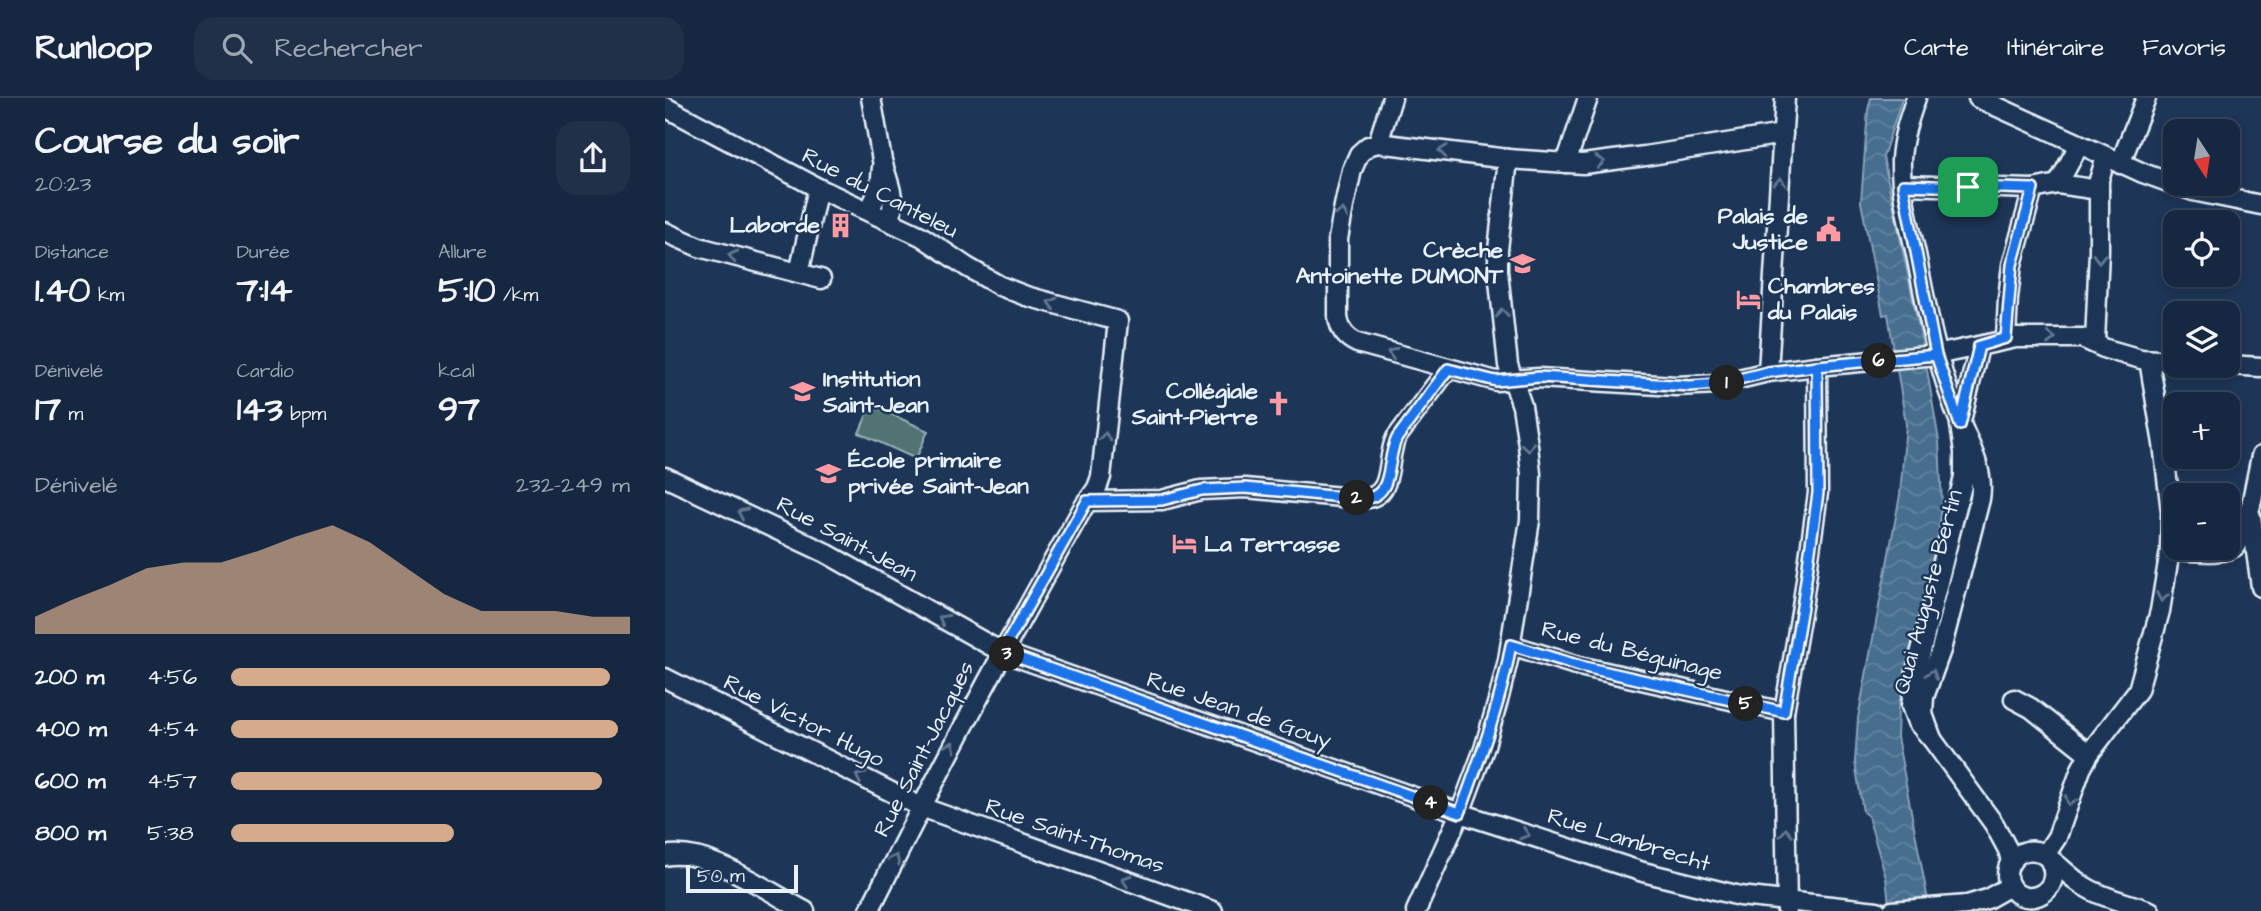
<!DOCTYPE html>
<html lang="fr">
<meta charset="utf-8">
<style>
body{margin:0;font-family:"Architects Daughter",sans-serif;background:#1f3048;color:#f1f3f6;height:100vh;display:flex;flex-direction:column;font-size:26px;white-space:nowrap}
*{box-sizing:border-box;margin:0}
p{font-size:23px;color:#9ea6b1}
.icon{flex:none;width:38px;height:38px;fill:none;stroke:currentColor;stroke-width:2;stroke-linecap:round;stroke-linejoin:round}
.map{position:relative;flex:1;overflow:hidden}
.details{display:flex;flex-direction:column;background:#162841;width:665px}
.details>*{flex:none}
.needle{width:46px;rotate:168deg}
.controls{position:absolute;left:1498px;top:21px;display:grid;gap:14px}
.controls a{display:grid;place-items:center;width:77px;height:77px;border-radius:14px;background:#162841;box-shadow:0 4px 10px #0003,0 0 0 2px #35445a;font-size:35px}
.scale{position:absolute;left:21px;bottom:18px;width:112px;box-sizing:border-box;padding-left:7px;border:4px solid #e8f1f8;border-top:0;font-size:19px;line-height:24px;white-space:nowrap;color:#e8f1f8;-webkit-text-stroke:5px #1d3557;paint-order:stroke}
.pin{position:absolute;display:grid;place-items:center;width:60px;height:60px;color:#fff;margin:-30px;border-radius:14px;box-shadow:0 4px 10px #0006}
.km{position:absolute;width:35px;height:35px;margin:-18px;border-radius:50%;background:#222;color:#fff;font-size:19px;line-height:35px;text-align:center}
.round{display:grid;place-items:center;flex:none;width:74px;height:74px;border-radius:21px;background:#1f3048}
.head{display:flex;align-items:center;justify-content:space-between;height:119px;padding:0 35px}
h1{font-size:38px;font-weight:800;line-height:52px}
.metrics{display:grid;grid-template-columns:repeat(3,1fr);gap:10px;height:119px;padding:7px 35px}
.metrics div{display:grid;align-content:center}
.metrics b{font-size:35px;font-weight:800}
.metrics small{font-size:19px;font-weight:400}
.metrics p{font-size:19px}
.chart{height:196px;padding:14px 35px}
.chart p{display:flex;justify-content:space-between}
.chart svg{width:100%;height:126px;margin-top:7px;fill:#d6ab8b;opacity:.7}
ul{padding:0 35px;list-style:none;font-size:23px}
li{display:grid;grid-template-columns:112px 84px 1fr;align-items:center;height:52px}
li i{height:18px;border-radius:9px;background:#d6ab8b}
header{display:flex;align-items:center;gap:42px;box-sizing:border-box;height:98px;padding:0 35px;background:#162841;border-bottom:2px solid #35445a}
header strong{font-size:33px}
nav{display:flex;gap:38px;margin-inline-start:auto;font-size:24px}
.search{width:490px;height:63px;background:#1f3048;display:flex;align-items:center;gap:18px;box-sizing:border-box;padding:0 24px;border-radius:21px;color:#9ea6b1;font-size:26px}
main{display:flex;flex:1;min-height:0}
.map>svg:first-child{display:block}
.pitch{fill:#517373;stroke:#9cb2b6;stroke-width:2}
.water{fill:url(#water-waves);stroke:#87a2b8;stroke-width:2}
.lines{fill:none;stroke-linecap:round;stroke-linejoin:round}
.minor-casing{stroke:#e8f1f8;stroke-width:23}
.minor{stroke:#1d3557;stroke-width:18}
.oneway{stroke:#64778f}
.route-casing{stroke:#fff;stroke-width:14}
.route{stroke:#1a73e8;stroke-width:9}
.labels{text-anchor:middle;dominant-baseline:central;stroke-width:5;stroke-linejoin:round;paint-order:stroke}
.street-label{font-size:23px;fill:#e8f1f8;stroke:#1d3557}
.poi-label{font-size:23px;font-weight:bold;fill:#e8f1f8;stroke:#1d3557;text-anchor:end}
</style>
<header>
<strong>Runloop</strong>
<div class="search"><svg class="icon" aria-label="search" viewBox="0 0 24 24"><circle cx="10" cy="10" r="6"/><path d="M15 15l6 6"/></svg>Rechercher</div>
<nav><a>Carte</a><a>Itinéraire</a><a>Favoris</a></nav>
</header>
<main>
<section class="details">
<div class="head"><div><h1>Course du soir</h1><p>20:23</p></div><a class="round"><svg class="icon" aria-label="share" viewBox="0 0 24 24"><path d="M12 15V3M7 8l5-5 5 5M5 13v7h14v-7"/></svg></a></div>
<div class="metrics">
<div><p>Distance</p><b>1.40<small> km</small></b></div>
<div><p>Durée</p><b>7:14</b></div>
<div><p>Allure</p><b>5:10<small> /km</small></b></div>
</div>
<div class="metrics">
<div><p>Dénivelé</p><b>17<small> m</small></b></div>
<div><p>Cardio</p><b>143<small> bpm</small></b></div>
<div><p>kcal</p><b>97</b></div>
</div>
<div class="chart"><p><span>Dénivelé</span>232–249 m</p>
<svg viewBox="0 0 160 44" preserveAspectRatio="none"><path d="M0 44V38L10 32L20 27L30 21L40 19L50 19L60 15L70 10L80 6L90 12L100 21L110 30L120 36L130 36L140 36L150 38L160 38V44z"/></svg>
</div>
<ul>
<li><b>200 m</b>4:56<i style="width:95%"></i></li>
<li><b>400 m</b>4:54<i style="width:97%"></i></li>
<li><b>600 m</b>4:57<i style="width:93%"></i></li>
<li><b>800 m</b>5:38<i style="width:56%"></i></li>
</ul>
</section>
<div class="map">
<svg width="1596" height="813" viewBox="0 0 1596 813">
<defs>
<pattern id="water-waves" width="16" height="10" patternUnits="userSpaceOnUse" patternTransform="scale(1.75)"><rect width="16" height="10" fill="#466e8e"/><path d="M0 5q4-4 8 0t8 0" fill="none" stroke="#61839f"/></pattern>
</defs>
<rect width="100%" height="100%" fill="#1d3557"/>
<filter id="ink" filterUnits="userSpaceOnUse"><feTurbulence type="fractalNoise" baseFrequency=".0143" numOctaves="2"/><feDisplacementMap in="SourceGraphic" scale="14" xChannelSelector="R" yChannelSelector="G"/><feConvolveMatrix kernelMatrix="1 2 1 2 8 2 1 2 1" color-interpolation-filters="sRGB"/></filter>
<g filter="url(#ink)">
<!-- pitch -->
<polygon class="pitch" points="206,307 263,333 251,361 194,335"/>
<!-- water -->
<polygon class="water" points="1206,0 1237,0 1218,59 1258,248 1274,343 1277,406 1274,433 1233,611 1232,639 1265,813 1224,806 1221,780 1203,718 1198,714 1190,664 1193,620 1235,397 1241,326 1223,216 1218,217 1196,104 1203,12"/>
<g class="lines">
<defs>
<g id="minor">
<path d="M206,0C210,20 213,41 217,62C222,84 232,98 225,122"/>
<path d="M1251,0C1244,20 1237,40 1236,62C1235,93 1244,125 1251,156C1261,207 1270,257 1288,306C1298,337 1321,368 1315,401L1276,552L1259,599L1258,616L1267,641"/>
<polyline points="1313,0 1478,75 1528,93 1596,107"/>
<path d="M0,9L153,90L256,138L302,169L335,188L361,198L453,223L436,379L432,390L418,410C343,542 272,677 204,813"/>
<path d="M1118,36L980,58L918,66L843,61L713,45L703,48L694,56L687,72L679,108L673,141V219C675,232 680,239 692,245L831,283L874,280L1011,288L1053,286L1103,274L1152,268L1271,257L1351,240H1417L1441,251L1476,261L1510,263"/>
<polyline points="713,45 727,0"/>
<polyline points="901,65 923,0"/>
<polyline points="1455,66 1481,0"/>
<polyline points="1393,86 1414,47"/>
<polyline points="1238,87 1368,91 1393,86 1434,92"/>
<polyline points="204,113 215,90 217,69"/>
<polyline points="0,134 34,149 156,181"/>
<polyline points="134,175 153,90"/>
<polyline points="1341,240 1343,200 1347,167 1368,91"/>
<polyline points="1430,244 1434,153 1434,82 1441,59"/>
<polyline points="1314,249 1295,327 1299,354 1299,379 1251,573 1246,608 1252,624 1267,641 1329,726 1343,752 1346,763"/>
<polyline points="1563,267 1596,269"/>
<polyline points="1103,274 1120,0"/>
<polyline points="0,379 159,454 326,548 354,560 795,715 978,774 1075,798 1212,813"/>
<path d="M422,403L497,402L536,392L580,390L698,401C731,398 720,362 731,340L783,271"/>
<polyline points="1586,418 1596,489"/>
<path d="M1505,452C1523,452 1559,459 1572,447L1586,407L1596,358"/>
<polyline points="846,547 914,568 1119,614"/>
<polyline points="0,580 256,709 548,813"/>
<polyline points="1349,601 1366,610 1424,656"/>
<polyline points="1380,757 1392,739 1416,671 1424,656 1473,592 1495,513 1505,452 1506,414 1498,346 1484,262"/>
<path d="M0,758C42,749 102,793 140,813"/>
<path d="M1385,763C1400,793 1360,813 1345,788C1335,770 1352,749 1371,753C1385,757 1405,780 1419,788C1437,800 1464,805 1485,813"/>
<polyline points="751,813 795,715 819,651 834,599 843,562 865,422 866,376 863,347 857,308 843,267 833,173 833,152 843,61"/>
<polyline points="1122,813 1119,614 1138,503 1153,395 1152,268"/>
<polyline points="1227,813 1302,807 1322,801 1345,788"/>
</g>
</defs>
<!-- minor casing -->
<use href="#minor" class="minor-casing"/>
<!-- minor -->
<use href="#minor" class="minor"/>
</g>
<!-- one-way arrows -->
<defs><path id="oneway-chevron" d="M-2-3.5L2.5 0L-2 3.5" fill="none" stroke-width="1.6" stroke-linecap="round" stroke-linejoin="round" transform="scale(1.75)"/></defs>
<g class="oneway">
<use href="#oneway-chevron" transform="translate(778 53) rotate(-173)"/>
<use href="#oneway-chevron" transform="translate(935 64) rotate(-6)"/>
<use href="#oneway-chevron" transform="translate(1115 84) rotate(-86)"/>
<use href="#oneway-chevron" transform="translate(677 115) rotate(-78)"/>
<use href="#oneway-chevron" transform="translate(68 158) rotate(-166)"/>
<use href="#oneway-chevron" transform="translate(1434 160) rotate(91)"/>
<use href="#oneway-chevron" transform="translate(387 205) rotate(-164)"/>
<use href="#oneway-chevron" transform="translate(837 215) rotate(-96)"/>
<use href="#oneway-chevron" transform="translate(1386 240)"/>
<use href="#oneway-chevron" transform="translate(727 255) rotate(-164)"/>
<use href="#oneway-chevron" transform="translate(440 339) rotate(-84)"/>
<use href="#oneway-chevron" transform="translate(863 349) rotate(83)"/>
<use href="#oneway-chevron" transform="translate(77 415) rotate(-155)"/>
<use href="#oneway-chevron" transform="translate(1497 499) rotate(100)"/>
<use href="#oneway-chevron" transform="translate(278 521) rotate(-150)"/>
<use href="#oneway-chevron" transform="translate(1267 576) rotate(-71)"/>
<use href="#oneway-chevron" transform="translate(286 648) rotate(-62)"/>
<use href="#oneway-chevron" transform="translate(195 679) rotate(-153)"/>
<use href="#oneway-chevron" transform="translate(1405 703) rotate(110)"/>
<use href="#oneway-chevron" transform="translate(1121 735) rotate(-90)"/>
<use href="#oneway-chevron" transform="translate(860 736) rotate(18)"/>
<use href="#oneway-chevron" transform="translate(230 761) rotate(-63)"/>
<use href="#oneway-chevron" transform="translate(461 782) rotate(-161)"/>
</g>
</g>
<g class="lines" filter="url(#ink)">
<defs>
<path id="route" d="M1303,89L1238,87L1271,257L1152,268L1103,274L1053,286L1025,288L874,279L831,283L783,271L732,340C720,362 731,398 698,401L580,390L537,392L497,402L422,403L337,554L795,715C815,660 836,605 846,547L915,568L1119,614L1138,503L1153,395L1152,268L1271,257L1295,327L1314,248L1341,240L1347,167L1368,91L1303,89"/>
</defs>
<!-- route casing -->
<use href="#route" class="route-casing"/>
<!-- route -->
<use href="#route" class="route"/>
</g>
<!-- icons -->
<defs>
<symbol id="building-bare" viewBox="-9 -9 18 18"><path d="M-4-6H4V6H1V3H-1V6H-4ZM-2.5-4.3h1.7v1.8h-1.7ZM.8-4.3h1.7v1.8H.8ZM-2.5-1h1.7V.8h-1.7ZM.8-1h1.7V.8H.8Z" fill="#ff9aa2" stroke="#1d3557" stroke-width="2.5" paint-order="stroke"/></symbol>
<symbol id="civic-bare" viewBox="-9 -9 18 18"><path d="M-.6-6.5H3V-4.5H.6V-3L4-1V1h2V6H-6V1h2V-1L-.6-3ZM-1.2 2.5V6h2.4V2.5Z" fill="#ff9aa2" stroke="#1d3557" stroke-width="2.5" paint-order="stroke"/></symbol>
<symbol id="school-bare" viewBox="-9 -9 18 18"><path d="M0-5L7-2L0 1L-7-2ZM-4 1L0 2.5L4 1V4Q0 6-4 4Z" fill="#ff9aa2" stroke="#1d3557" stroke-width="2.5" paint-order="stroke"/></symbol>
<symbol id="hotel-bare" viewBox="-9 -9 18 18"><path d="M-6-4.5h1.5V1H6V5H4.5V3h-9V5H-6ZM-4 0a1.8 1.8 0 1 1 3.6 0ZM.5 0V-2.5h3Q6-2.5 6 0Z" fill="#ff9aa2" stroke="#1d3557" stroke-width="2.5" paint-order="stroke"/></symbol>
<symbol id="church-bare" viewBox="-9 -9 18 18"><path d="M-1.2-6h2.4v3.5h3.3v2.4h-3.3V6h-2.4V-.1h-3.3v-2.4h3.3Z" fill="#ff9aa2" stroke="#1d3557" stroke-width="2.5" paint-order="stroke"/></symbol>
</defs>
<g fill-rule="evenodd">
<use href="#building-bare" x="158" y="110" width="35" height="35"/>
<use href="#civic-bare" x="1146" y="114" width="35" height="35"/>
<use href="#school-bare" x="840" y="148" width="35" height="35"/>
<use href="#hotel-bare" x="1066" y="184" width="35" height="35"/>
<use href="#school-bare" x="120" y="276" width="35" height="35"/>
<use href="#church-bare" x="596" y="288" width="35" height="35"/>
<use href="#school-bare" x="146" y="358" width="35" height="35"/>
<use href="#hotel-bare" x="502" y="428" width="35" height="35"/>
</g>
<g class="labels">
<!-- street labels -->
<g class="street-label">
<text transform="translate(215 95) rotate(27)">Rue du Canteleu</text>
<text transform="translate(182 441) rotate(28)">Rue Saint-Jean</text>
<text transform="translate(1263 494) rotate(-75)">Quai Auguste Bertin</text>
<text transform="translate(967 553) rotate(14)">Rue du Béguinage</text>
<text transform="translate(574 612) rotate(19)">Rue Jean de Gouy</text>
<text transform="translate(139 623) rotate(27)">Rue Victor Hugo</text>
<text transform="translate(259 651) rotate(-63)">Rue Saint-Jacques</text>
<text transform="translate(410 738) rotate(19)">Rue Saint-Thomas</text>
<text transform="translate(964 742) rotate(17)">Rue Lambrecht</text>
</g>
<!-- poi labels -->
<g class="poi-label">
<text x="1143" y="118">Palais de<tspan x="1143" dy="26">Justice</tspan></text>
<text x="155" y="127">Laborde</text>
<text x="838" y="152">Crèche<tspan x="838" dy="26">Antoinette DUMONT</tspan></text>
<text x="1103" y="188" text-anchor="start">Chambres<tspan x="1103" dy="26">du Palais</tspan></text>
<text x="158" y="281" text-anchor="start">Institution<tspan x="158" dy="26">Saint-Jean</tspan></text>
<text x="593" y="293">Collégiale<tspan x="593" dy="26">Saint-Pierre</tspan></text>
<text x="183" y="362" text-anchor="start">École primaire<tspan x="183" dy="26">privée Saint-Jean</tspan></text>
<text x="539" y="446" text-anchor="start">La Terrasse</text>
</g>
</g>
</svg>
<div class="controls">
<a><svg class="needle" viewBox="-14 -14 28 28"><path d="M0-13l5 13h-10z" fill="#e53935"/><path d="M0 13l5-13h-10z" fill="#9ea6b1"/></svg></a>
<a><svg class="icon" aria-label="locate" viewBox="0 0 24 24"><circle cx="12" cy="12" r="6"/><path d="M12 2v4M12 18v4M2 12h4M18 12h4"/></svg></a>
<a><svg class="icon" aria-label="layers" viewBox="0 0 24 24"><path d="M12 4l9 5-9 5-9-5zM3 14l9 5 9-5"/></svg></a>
<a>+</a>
<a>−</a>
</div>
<div class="scale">50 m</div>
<div class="pin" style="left:1303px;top:89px;background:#1e9e55"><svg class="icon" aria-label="arrive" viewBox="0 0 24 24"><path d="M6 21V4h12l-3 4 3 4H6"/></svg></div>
<b class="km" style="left:1062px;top:285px">1</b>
<b class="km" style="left:692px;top:400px">2</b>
<b class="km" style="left:342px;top:556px">3</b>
<b class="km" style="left:766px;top:705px">4</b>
<b class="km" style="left:1081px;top:606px">5</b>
<b class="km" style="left:1214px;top:263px">6</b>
</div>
</main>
